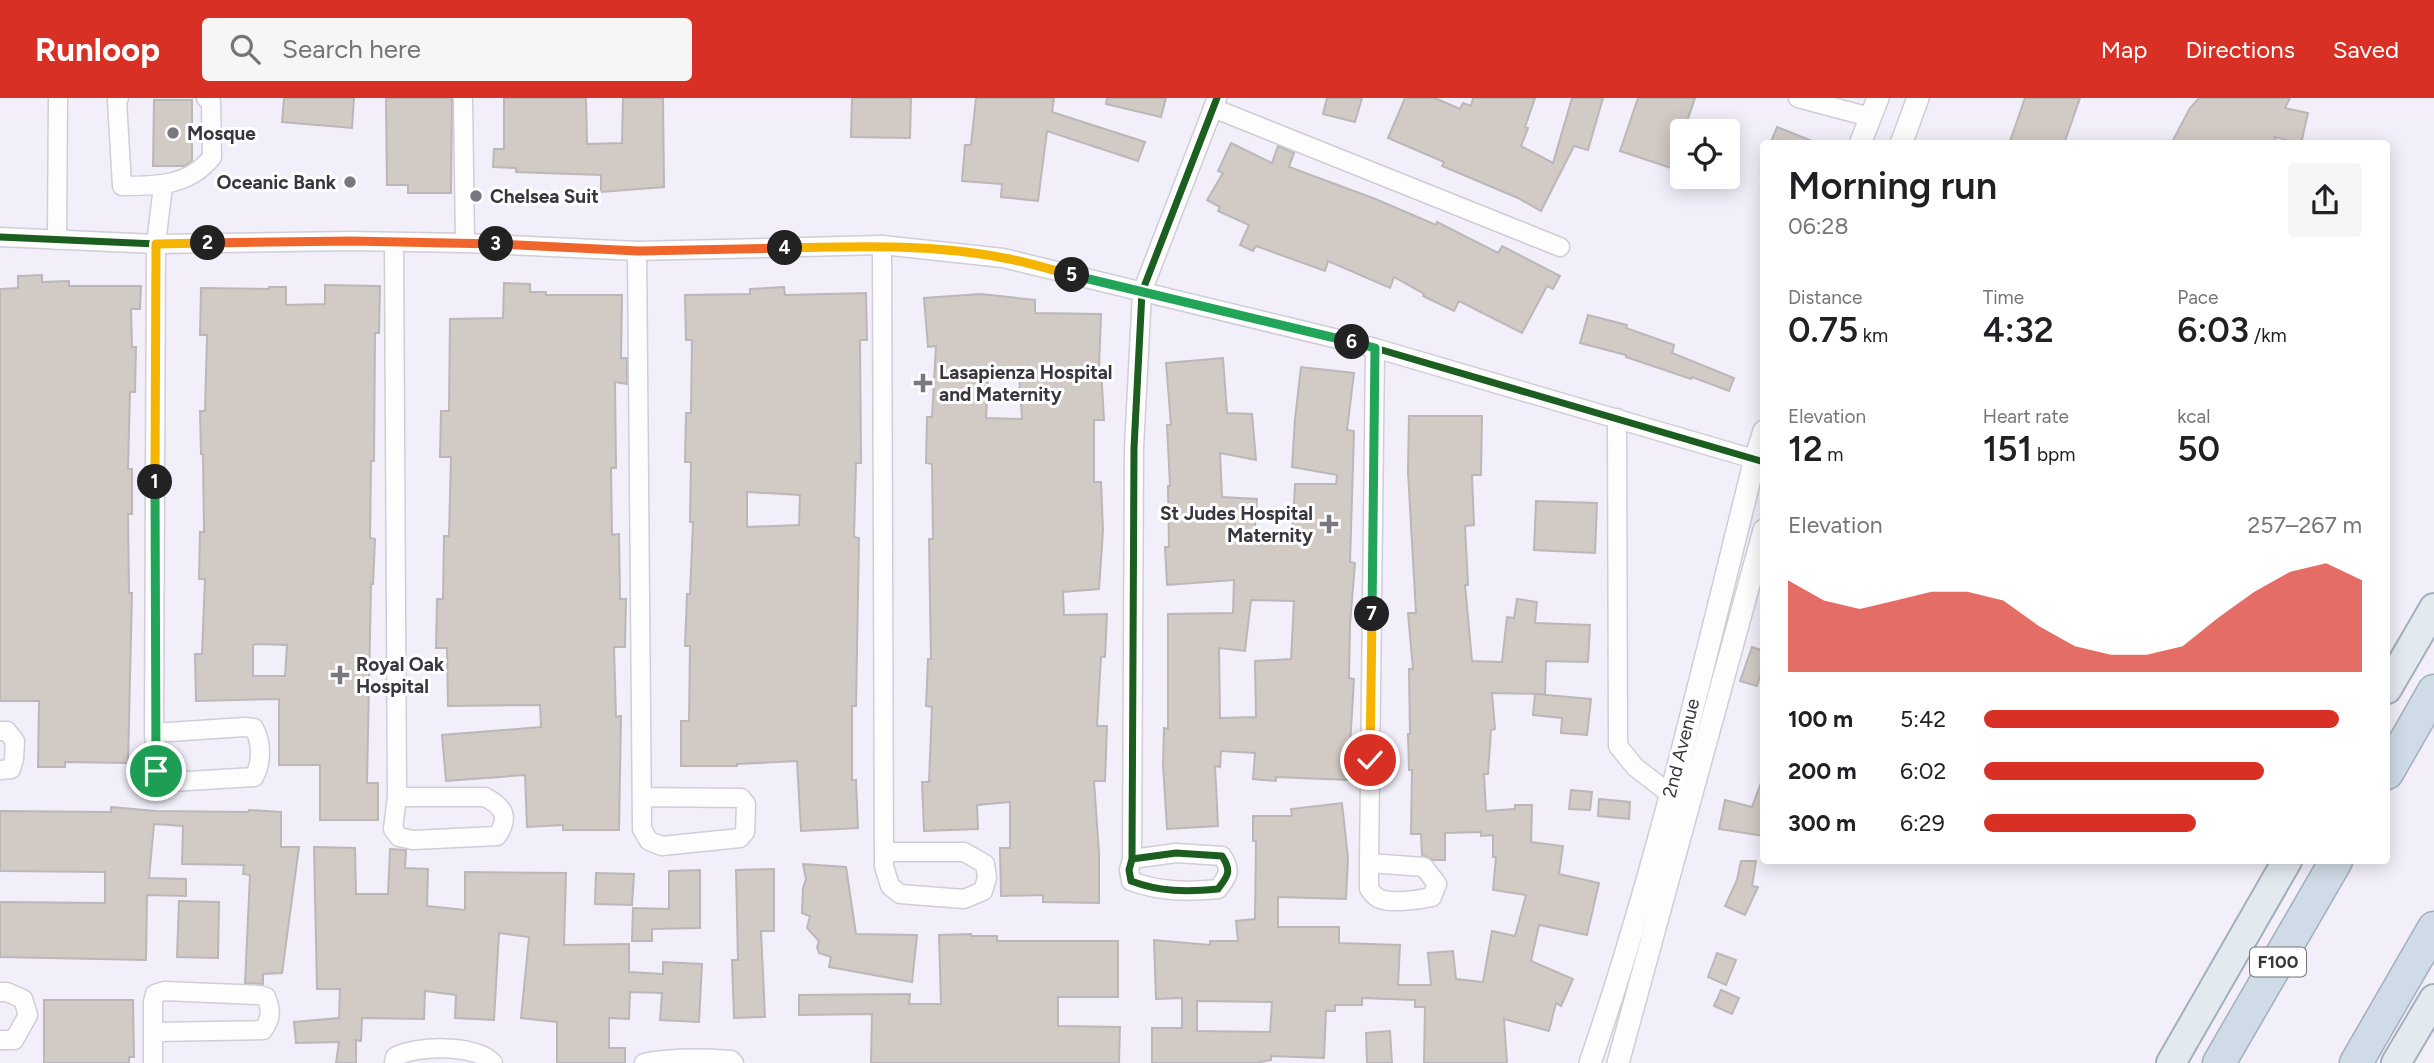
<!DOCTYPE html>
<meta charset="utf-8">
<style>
body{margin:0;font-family:Figtree,sans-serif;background:#f6f6f6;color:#202124;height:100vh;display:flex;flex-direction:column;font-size:26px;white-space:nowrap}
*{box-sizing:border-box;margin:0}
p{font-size:23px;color:#757577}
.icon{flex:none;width:38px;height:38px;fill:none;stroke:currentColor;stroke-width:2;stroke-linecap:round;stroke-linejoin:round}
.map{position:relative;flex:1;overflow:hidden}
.side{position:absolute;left:1760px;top:42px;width:630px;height:724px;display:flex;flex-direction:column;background:#fff;border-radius:7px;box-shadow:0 4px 18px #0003}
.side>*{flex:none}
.tools{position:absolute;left:1670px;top:21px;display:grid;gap:14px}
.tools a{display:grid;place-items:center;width:70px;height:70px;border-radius:7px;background:#fff;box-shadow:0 4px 18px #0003;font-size:35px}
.pin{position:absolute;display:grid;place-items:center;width:60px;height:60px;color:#fff;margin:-30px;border:4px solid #fff;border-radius:50%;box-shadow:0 2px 7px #0007}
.km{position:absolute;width:35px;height:35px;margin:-18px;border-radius:50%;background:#222;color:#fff;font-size:19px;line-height:35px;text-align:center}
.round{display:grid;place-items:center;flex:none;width:74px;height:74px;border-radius:7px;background:#f6f6f6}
.overview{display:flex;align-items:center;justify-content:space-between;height:119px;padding:0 28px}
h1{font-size:38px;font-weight:600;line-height:52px}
.stats{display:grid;grid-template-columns:repeat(3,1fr);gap:10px;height:119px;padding:7px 28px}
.stats div{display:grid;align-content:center}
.stats b{font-size:35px;font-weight:600}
.stats small{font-size:19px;font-weight:400}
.stats p{font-size:19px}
.chart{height:196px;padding:14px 28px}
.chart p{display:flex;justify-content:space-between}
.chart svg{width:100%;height:126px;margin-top:7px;fill:#d93025;opacity:.7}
ul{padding:0 28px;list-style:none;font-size:23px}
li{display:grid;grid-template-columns:112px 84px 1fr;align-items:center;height:52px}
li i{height:18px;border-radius:9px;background:#d93025}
header{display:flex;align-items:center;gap:42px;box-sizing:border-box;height:98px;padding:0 35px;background:#d93025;color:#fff}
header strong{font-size:33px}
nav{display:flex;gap:38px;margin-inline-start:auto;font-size:24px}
.search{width:490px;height:63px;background:#f6f6f6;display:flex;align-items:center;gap:18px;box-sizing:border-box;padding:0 24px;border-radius:7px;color:#757577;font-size:26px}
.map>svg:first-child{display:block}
.building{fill:#d2cac4;stroke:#bbb7b9;stroke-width:2;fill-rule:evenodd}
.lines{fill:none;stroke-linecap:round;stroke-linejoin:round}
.minor-casing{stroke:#d0cdd7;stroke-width:21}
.tertiary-casing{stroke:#d0cdd7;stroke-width:24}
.primary-casing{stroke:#a3afbd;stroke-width:32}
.motorway-casing{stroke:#a3afbd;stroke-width:35}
.minor{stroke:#fdfdfe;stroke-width:18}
.tertiary{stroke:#fdfdfe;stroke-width:21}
.primary{stroke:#e2e9ef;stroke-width:28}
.motorway{stroke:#cfdbe6;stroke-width:32}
.cycleway-casing{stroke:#fff;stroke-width:11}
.cycleway{stroke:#1b5e20;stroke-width:7}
.split-1-casing{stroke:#fff;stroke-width:14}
.split-2-casing{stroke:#fff;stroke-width:14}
.split-3-casing{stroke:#fff;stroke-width:14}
.split-4-casing{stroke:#fff;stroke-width:14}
.split-5-casing{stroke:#fff;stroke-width:14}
.split-6-casing{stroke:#fff;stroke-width:14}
.split-7-casing{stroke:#fff;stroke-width:14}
.split-8-casing{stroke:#fff;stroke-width:14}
.split-1{stroke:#22a559;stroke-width:9}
.split-2{stroke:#f5b400;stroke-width:9}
.split-3{stroke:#f0652b;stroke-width:9}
.split-4{stroke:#f0652b;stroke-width:9}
.split-5{stroke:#f5b400;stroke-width:9}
.split-6{stroke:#22a559;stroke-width:9}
.split-7{stroke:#22a559;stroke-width:9}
.split-8{stroke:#f5b400;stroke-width:9}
.poi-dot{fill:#7a7780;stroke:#fff;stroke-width:2.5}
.labels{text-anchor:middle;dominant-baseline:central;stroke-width:6;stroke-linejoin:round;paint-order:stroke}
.shield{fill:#fff;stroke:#747279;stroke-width:2}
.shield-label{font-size:18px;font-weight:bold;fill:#39363f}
.poi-label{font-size:19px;font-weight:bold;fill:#39363f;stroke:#fff;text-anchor:start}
.street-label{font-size:19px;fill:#39363f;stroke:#fff}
</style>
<header>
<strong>Runloop</strong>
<div class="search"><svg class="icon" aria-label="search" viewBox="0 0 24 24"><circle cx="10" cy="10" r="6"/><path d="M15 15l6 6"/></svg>Search here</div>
<nav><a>Map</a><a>Directions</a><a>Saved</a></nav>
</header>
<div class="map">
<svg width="2434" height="965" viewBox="0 0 2434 965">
<rect width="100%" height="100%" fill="#f2effa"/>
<!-- building -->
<g class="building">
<polygon points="284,0 354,0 352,30 282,24"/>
<polygon points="386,0 452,0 451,95 408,95 408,87 387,87"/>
<polygon points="504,0 586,0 587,46 622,45 623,0 663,0 664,89 601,94 601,77 516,74 516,70 493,69 494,51 504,51"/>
<polygon points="852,0 911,0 910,40 851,39"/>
<polygon points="976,0 1054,0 1052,14 1145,44 1138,63 1047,33 1038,103 1001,99 1002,86 962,83 965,47 971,47"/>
<polygon points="1107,0 1166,0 1161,19 1106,6"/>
<polygon points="1327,0 1362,0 1355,24 1323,16"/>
<polygon points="1405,0 1435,0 1460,11 1463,5 1471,8 1473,0 1535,0 1525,29 1528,30 1521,48 1553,65 1572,0 1603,0 1588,52 1574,48 1541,113 1518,100 1442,68 1444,64 1388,40"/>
<polygon points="1638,0 1695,0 1671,70 1620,53"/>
<polygon points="2025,0 2080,0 2064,46 2009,46"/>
<polygon points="2199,0 2290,0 2285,10 2308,15 2301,46 2275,39 2277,46 2171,46 2190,10"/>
<polygon points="154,2 192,2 192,63 184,68 153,68"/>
<polygon points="1777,29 1817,45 1817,46 1770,46"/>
<polygon points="1231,45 1272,65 1278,48 1294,55 1289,69 1373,100 1436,127 1437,124 1498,155 1502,148 1560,178 1553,191 1547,188 1522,235 1459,203 1454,213 1423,198 1424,196 1394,179 1390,190 1328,163 1325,173 1256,148 1253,153 1240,147 1249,127 1218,113 1220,109 1207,102 1223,75 1218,73"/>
<polygon points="42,177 42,184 69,183 69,188 141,188 140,211 131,211 132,249 136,249 135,294 130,294 128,371 132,371 132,416 128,416 129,495 132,495 128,665 65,664 65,669 38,669 39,603 0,603 0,191 18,190 18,178"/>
<polygon points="504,185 530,186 530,194 546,194 546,197 622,197 621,260 627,260 627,286 615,284 616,370 611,370 612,437 619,436 620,501 626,501 625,549 614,549 616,619 621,618 619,732 563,732 563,727 527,729 525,677 446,683 442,637 541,629 540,607 448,608 447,550 436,550 437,501 443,501 444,438 449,438 451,359 440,359 441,313 449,313 450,221 503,220"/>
<path d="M325,187L380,188L379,235H375L374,363H371L370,440L375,441L373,486H371L367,685H378V722H320V667H279V601L196,603L195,556H202L205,481H199L200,434H204L203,356H201L200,313H205L207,237H200L201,190L269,191V189H286V207L325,206ZM257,546L287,547L285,578H253V547Z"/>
<path d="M784,189L785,197L866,195L867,242H860L861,365H856L854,439L859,440L856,608H852V682H856L858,730L801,733L797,663L737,666V668H681V623H689L690,548H685L687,496H690L693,424H690L691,364H685L686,315H691L692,242H686L685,197L750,196V191ZM747,394L800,397L799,427L747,429Z"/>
<path d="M981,196L1035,202V215L1101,216L1099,270H1101L1104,322H1094V384H1101L1103,432L1099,491L1063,494L1064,517L1107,516L1105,559H1101L1097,628H1107L1105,683H1094L1099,755V805L1043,804V797L1001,798L1000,750H1010V704L977,707L978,731L924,733L922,684H929L932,609L926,608L928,561H931L929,441H933L932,366L926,365L927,319H932L936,248L928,249L924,200ZM1019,277L1022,321L986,320L988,280Z"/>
<polygon points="1588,217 1627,227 1626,230 1674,247 1672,255 1734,280 1729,293 1692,279 1691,281 1626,259 1626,257 1580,245"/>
<path d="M1223,260L1227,315L1252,316L1256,362L1220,355L1222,399L1257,401L1254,442L1292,443L1295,386H1336L1337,377L1292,369L1295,321L1301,269L1354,275L1347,332L1354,333L1350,464L1355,465L1350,526L1349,580L1354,581L1348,682L1276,679V683L1253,681L1255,655L1221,653L1220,669L1215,668L1218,728L1167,731L1163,666L1164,630L1168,631V516L1233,515L1234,482L1167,487L1165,449H1169L1168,388H1170L1167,327H1171L1166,265ZM1251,502L1294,503L1291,561L1255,563L1256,619L1220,620L1219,550L1245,553Z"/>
<path d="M1409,318H1482L1481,377H1472L1474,427L1465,428L1468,487H1465L1472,563L1502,564L1507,519L1514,520L1517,501L1537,504L1535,525L1590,527L1588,564L1546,563L1545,596L1492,595L1495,631L1491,632L1488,676H1484L1486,713L1515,711V707H1532L1531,744L1563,748L1559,776L1599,785L1587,837L1539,827L1531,863L1573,881L1561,908L1556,905L1549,933L1504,921L1507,965H1424L1425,909H1415V902L1362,900V907H1335V913H1326L1324,960L1271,958V962L1256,965H1152V930H1182V900L1156,901L1154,842L1210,847V843H1238L1236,823L1255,821L1256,743H1253V718H1292L1291,711L1342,705L1348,760L1346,801L1278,799V829H1339V845L1400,847L1398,887H1431L1428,855L1453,853L1456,881L1483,884L1492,833L1515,838L1526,797L1493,792L1496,759H1493V737L1481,738V734L1445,735V762H1433L1422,757L1421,736H1411L1412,672H1409L1408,636H1410L1409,571H1413L1408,515H1416L1408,374ZM1197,903L1272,904L1270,934L1197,933Z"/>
<polygon points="1536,403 1597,405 1595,455 1534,452"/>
<polygon points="1752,549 1764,553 1764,566 1757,588 1740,583"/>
<polygon points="1535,596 1591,601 1587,637 1561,635 1562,620 1533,617"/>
<polygon points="1762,682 1764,738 1719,731 1725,702 1752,709"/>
<polygon points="1571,692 1592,694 1590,712 1569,711"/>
<polygon points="1599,701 1630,704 1629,721 1598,718"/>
<polygon points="111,709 155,713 248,714 249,712 281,714 281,749 299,749 282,875 263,876 263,886 245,885 250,777 243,776 244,767 182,766 183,728 154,726 149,780 186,781 186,798 147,797 146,862 0,859 0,804 105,805 105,774 0,773 0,713 111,714"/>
<polygon points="314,749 355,750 356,796 388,796 390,751 406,752 405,770 428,771 427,808 465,812 465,774 566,775 564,847 629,846 629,874 663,876 663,864 702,866 699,924 660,922 662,895 630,894 629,921 609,920 609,950 625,950 625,965 557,965 557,924 521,920 529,839 499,835 494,922 455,920 456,897 425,893 424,921 362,920 361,943 356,942 356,965 336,965 339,944 296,945 294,924 339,920 340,891 317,891"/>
<polygon points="1741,763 1756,763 1752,788 1758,789 1745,817 1725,808 1737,782"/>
<polygon points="803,766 846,769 856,836 917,837 912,884 829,869 831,859 819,855 817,849 819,843 807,830 810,818 802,815 803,790 806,781"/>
<polygon points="774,771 774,833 761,833 765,919 734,920 732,862 738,862 736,772"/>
<polygon points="700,772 700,830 652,831 652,843 632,843 633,810 669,811 669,773"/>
<polygon points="596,775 634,776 632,807 595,806"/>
<polygon points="179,803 219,804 218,860 177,859"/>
<polygon points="971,836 971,838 997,838 997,843 1118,843 1118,899 1058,899 1058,928 1120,929 1119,965 871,965 872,916 799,917 799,897 910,896 909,906 941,906 939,837"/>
<polygon points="1717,855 1736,862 1726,887 1708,879"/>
<polygon points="1721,892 1739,900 1732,916 1714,908"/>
<polygon points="44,902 133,902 134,959 129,959 129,965 44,965"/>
<polygon points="1390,933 1392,965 1367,965 1366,935"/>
</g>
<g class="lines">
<defs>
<g id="minor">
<path d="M119,0L117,2L122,88C157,88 189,88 212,59L211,4L206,0"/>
<polyline points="463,0 465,145"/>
<polyline points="1798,0 1870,19"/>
<polyline points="1213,10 1560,149"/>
<polyline points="0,139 156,146 351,143 465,145 637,153 882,147 1003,160 1375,250 1764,364"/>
<polyline points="57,142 58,0"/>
<path d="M394,145L397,699L393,731L399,739L413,742L497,738C510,719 504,709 485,699H397"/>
<polyline points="882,147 884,768 890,788 900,796 964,801 983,793 987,780 985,766 964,754 884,754"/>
<polyline points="637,153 642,731 649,743 662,748 740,740 745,734 746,706 741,700 642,699"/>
<polyline points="1617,320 1618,648 1635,669 1670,696"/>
<polyline points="0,633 7,633 15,643 14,661 11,671 0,672"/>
<path d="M154,635L244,629L254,630C262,645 262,665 254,679L171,684L161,681L156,673L154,635L156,146L163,88"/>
<path d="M1132,761L1176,755L1222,758C1232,773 1228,778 1218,791C1187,794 1160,794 1131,783L1129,772L1132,761L1134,350L1142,194L1217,0"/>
<path d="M1369,765L1424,769L1437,786L1432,799C1419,802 1389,806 1378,800C1374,798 1372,794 1369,791V765L1375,250"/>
<polyline points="0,894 7,894 23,901 28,917 14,942 0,942"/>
<path d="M153,965V904L155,896L164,893L259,897L266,899C271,911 272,920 263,932L154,934"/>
<path d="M394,965L395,959C416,947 476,946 493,965"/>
<path d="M644,965C672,959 703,960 731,962L734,965"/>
</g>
<g id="tertiary">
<polyline points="1860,46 1878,0"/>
<polyline points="1901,46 1918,0"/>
<path d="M1590,965C1658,768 1704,563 1755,361L1764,333"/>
<polyline points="1618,965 1764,432"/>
</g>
<g id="primary">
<polyline points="2387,591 2434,510"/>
<polyline points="2171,965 2287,763"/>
<polyline points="2396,965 2434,901"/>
</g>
<g id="motorway">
<polyline points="2387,675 2434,593"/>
<polyline points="2219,965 2336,763"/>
<polyline points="2356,965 2434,830"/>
</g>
</defs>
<!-- minor casing -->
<use href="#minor" class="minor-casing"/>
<!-- tertiary casing -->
<use href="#tertiary" class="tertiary-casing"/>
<!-- primary casing -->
<use href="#primary" class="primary-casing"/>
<!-- motorway casing -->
<use href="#motorway" class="motorway-casing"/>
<!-- minor -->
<use href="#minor" class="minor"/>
<!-- tertiary -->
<use href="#tertiary" class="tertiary"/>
<!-- primary -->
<use href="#primary" class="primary"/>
<!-- motorway -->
<use href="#motorway" class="motorway"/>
<defs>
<g id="cycleway">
<polyline points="0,139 156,146 351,143 465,145 637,153 882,147 1003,160 1375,250 1764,364"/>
<path d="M1132,761L1176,755L1222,758C1232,773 1228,778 1218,791C1187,794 1160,794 1131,783L1129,772L1132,761L1134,350L1142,194L1217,0"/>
</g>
</defs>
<!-- cycleway casing -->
<use href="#cycleway" class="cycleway-casing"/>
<!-- cycleway -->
<use href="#cycleway" class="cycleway"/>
</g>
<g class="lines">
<defs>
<polyline id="split-1" points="155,384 156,673"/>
<polyline id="split-2" points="155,384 156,146 208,145"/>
<polyline id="split-3" points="208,145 351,143 496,146"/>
<polyline id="split-4" points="496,146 638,153 785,150"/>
<path id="split-5" d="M785,150C858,148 932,146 1004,160C1027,164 1049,171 1072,177"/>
<polyline id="split-6" points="1072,177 1352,244"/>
<polyline id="split-7" points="1352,244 1375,250 1372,516"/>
<polyline id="split-8" points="1370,662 1372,516"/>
</defs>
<!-- split-1 casing -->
<use href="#split-1" class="split-1-casing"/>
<!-- split-2 casing -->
<use href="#split-2" class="split-2-casing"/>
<!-- split-3 casing -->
<use href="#split-3" class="split-3-casing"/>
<!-- split-4 casing -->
<use href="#split-4" class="split-4-casing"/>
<!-- split-5 casing -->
<use href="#split-5" class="split-5-casing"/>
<!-- split-6 casing -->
<use href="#split-6" class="split-6-casing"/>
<!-- split-7 casing -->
<use href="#split-7" class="split-7-casing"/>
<!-- split-8 casing -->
<use href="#split-8" class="split-8-casing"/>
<!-- split-1 -->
<use href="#split-1" class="split-1"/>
<!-- split-2 -->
<use href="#split-2" class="split-2"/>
<!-- split-3 -->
<use href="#split-3" class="split-3"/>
<!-- split-4 -->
<use href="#split-4" class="split-4"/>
<!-- split-5 -->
<use href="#split-5" class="split-5"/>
<!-- split-6 -->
<use href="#split-6" class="split-6"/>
<!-- split-7 -->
<use href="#split-7" class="split-7"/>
<!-- split-8 -->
<use href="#split-8" class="split-8"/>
</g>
<!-- markers -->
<g class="poi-dot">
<circle cx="173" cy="35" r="7"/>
<circle cx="350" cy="84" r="7"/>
<circle cx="476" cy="98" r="7"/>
<path d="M919.5 274.5h7v7h7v7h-7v7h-7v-7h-7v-7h7z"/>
<path d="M1325.5 415.5h7v7h7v7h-7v7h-7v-7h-7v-7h7z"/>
<path d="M336.5 566.5h7v7h7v7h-7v7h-7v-7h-7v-7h7z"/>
</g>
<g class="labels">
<!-- shield labels -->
<rect class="shield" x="2250" y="849.5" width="56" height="29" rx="5"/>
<g class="shield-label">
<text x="2278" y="864">F100</text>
</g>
<!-- poi labels -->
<g class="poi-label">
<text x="187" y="35">Mosque</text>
<text x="336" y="84" text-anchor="end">Oceanic Bank</text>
<text x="490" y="98">Chelsea Suit</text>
<text x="939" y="274">Lasapienza Hospital<tspan x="939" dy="22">and Maternity</tspan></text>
<text x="1313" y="415" text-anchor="end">St Judes Hospital<tspan x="1313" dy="22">Maternity</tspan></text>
<text x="356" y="566">Royal Oak<tspan x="356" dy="22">Hospital</tspan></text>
</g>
<!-- street labels -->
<g class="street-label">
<text transform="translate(1681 650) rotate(-76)">2nd Avenue</text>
</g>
</g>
</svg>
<div class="tools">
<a><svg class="icon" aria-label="locate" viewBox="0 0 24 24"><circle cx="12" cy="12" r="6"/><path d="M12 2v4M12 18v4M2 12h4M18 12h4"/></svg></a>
</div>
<div class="pin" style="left:156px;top:673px;background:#1e9e55"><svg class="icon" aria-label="arrive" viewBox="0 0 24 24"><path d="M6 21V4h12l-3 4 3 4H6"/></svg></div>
<div class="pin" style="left:1370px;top:662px;background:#d93025"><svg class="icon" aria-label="check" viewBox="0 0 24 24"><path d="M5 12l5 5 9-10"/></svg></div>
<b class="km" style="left:155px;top:384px">1</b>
<b class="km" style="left:208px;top:145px">2</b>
<b class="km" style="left:496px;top:146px">3</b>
<b class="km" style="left:785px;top:150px">4</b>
<b class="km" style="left:1072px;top:177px">5</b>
<b class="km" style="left:1352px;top:244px">6</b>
<b class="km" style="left:1372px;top:516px">7</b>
<section class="side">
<div class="overview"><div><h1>Morning run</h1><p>06:28</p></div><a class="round"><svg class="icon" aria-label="share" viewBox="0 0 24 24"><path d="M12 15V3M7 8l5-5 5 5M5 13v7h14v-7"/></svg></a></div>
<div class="stats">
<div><p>Distance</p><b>0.75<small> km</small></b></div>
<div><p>Time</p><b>4:32</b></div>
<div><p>Pace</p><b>6:03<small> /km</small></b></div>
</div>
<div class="stats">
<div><p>Elevation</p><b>12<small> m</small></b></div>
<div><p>Heart rate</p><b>151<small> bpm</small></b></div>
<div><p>kcal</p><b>50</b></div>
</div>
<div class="chart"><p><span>Elevation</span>257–267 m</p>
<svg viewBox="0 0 160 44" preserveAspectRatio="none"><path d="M0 44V12L10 19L20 22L30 19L40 16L50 16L60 19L70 28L80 35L90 38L100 38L110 35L120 25L130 16L140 9L150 6L160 12V44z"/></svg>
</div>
<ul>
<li><b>100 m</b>5:42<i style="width:94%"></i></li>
<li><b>200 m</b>6:02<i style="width:74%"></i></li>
<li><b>300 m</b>6:29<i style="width:56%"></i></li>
</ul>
</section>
</div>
